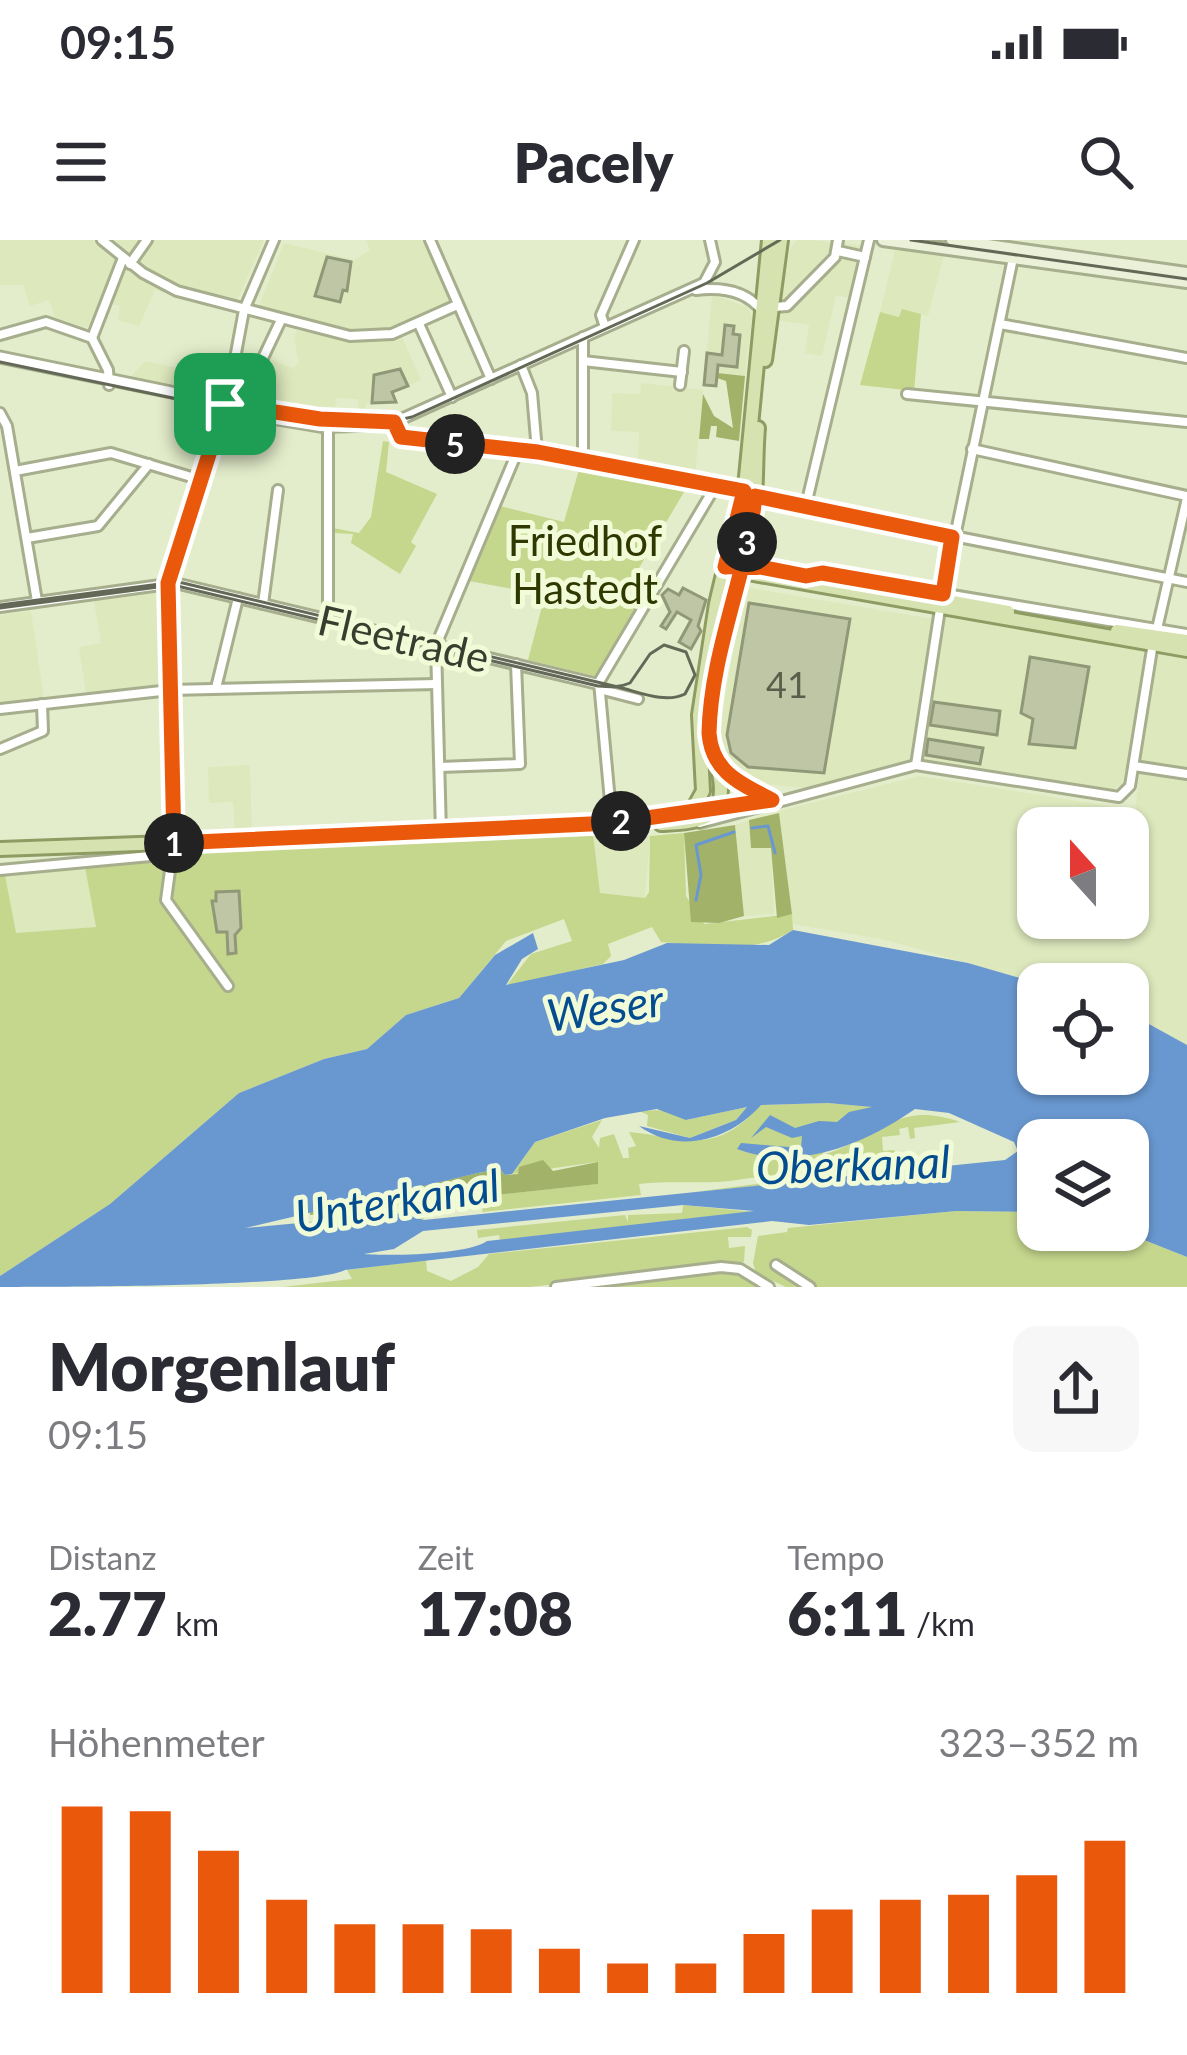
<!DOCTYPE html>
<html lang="de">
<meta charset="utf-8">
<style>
body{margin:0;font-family:Lato,sans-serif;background:#f7f7f7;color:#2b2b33;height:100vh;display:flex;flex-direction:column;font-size:45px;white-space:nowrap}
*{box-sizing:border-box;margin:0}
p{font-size:39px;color:#7c7c81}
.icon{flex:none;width:66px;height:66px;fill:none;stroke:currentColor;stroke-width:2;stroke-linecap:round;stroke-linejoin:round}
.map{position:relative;height:1047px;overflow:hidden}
.details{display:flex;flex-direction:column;background:#fff;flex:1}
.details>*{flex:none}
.needle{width:78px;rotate:339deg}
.controls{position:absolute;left:1017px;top:567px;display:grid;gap:24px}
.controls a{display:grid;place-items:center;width:132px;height:132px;border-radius:24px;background:#fff;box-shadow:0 3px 9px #0004;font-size:60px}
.pin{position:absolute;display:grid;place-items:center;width:102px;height:102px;color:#fff;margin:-51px;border-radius:24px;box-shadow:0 6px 18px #0006}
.km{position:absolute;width:60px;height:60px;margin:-30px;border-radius:50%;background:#222;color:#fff;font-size:33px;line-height:60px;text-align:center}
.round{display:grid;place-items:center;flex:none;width:126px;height:126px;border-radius:24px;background:#f7f7f7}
.summary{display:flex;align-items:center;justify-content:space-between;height:204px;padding:0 48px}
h1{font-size:66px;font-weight:800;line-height:90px}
.metrics{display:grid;grid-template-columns:repeat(3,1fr);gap:18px;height:204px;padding:12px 48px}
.metrics div{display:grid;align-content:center}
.metrics b{font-size:60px;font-weight:800}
.metrics small{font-size:33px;font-weight:400}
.metrics p{font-size:33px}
.chart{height:336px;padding:24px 48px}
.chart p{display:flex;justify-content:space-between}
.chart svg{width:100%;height:216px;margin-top:12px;stroke:#ea580c;stroke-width:6}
.status{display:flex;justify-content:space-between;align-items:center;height:84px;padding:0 60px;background:#fff;direction:ltr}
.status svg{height:33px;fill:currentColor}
header{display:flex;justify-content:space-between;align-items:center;height:156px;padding:0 48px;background:#fff;font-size:54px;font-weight:800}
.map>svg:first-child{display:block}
.built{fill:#dde8bd;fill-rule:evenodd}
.green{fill:#c5d68d}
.forest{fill:#a2b269}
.water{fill:#6998d0;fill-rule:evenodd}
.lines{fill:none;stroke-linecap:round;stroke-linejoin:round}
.stream{stroke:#6998d0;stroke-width:3}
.building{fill:#bec6a5;stroke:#909878;stroke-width:3}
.minor-casing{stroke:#a6ae8d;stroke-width:14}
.tertiary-casing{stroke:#a6ae8d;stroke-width:15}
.secondary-casing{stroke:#a6ae8d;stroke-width:16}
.primary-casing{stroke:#8e9b62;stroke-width:18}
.minor{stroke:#fff;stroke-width:8}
.tertiary{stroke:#fff;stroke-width:9}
.secondary{stroke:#ebf0d8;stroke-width:10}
.primary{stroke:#d7e2b1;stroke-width:12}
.tram{stroke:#636956;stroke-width:3}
.route-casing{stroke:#fff;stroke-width:24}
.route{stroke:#ea580c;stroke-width:15}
.labels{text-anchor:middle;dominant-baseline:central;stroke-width:10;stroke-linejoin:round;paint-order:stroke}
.number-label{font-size:36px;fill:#5a5f4c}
.park-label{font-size:42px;fill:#2f3800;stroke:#f2fbd8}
.street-label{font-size:42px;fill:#393d2f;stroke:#f2fbd8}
.water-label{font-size:45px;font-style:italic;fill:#044c90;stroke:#f2fbd8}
</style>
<div class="status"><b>09:15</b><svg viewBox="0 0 49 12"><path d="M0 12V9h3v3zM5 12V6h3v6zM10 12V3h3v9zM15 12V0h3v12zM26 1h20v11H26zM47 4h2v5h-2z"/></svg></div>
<header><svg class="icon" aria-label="menu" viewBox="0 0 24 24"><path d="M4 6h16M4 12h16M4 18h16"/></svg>Pacely<svg class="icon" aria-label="search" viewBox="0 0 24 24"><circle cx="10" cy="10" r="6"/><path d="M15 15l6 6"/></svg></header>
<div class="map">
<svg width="1187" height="1047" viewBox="0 0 1187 1047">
<rect width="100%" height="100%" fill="#e4edcb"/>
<!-- built -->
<g class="built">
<polygon points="0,0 264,0 237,61 212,55 208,67 155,50 139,86 118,80 120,66 100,61 93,83 86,88 55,77 49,60 30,66 23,45 0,45"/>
<polygon points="366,0 433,0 459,55 457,65 400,92 421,140 393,152 396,162 366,163 364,173 359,172 358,159 336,158 335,169 249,160 270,119 293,128 299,123 294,99 297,90 336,98 339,88 259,66 284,3 354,20 370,10"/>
<polygon points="813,0 868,6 855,59 836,55 822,116 805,113 809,85 778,80 790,9 797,0"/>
<polygon points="896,7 945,11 928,76 903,69 900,77 880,72"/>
<polygon points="712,55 748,67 752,78 745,136 705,132"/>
<polygon points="145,121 221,137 218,152 131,137"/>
<polygon points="641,143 703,150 695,236 638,225 639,192 611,191 612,153 640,154"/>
<polygon points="750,348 933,379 912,520 804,548 764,544 735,531 722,512 719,494 742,358"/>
<polygon points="159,351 163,443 86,454 79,407 101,403 94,361"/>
<polygon points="31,371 44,459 0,464 0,375"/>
<path d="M946,376L1187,418V805L1138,778L1128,780V744H1041L886,700L793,684L779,571L919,536L1135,570L1140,532L1125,529L1123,542L1113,550L923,520ZM1038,588H1128V678H1038Z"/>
<polygon points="250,525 252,593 235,593 233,562 209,563 208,527"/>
<polygon points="749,580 751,608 771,607 774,674 744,676 735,585"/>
<polygon points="593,594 650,596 645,658 600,653"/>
<polygon points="85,627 96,687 15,693 5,635"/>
</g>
<!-- green -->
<g class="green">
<polygon points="902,69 921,74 914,151 860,145 880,72 899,77"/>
<polygon points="383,201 389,202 386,232 437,254 411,302 416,306 400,334 351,303 353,294 333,293 333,288 359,293 371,277"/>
<polygon points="580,226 687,247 623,355 640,366 599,437 528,420 545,355 469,341 500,266 564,282"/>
<path d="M684,593L686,656L704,684L792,674L793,690C752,716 707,706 661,702L652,687L608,704L611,716L603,724L506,746L531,714L572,701L564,679L506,701L459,758L406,775L367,809L324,819L239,853L110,964L0,1036V634L5,635L16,693L96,687L85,627L180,613L593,594L600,653L645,658L649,652L650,596Z"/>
<path d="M828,863L874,867C846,871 837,892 822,915C880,898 896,859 960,882L914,888L915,898L910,899L908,887L899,889L900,895L882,897L883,911L894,910L899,918L862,922L861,912L821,919L822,931L803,933L802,942L694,952L802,938C772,931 748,940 718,942C691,943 666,941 639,944L641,955L482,972L485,961L424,967V979L406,977L403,965L597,944V922L512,934L535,902L602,880L592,897L599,908L600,898L614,894L623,918H629L628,908L636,906L629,892C678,896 715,919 760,865Z"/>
<polygon points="747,867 736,880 690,898 647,886 648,875 639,871 665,870 687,880"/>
<polygon points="683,965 755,972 500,1000 499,995 478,998 477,990 625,975 628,982 628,975 682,973"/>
<polygon points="956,971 1038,972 1038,990 1119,990 1187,1017 1187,1047 786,1047 756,1033 753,1023 758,996 787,992 788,988"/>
<polygon points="747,987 752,990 751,997 728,997 729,1008 745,1006 744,1022 530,1047 282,1047 352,1039 347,1030 426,1020 427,1031 451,1041 478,1027 489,1014"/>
<polygon points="721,1028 766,1047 570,1047"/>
</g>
<!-- forest -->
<g class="forest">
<polygon points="717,133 745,136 739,201 716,197 717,186 711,186 709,199 699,199 703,154 714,176 733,188 726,141 717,138"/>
<polygon points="779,573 792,674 777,678 771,608 751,608 749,580"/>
<polygon points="735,585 744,676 719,683 691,682 684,593"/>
<polygon points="543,920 553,931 598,922 598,944 310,975 310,971 478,933 500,929 505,935 518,934 519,927"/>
</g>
<!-- water -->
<path class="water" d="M793,690L968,723L1041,744L1038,834H1128V780L1138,778L1187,805V1017L1119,990H1128V900H1038V972L956,971L809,985L772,981L345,1030C313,1047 58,1047 0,1047V1036L110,964L239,853L324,819L367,809L406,775L459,758L495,715L533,693L538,709L522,719L506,745L624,720L667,703L769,705ZM828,863L872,867L849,872L837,882L819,881L795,888L770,875L751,898L766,887L792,898L802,896L801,908L741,903L737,909C801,933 869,901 915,869L949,873L1014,902L1018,911L1005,920L424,980L405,973L245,988L478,933L500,929L505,935L512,934L535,902L605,878L657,869L686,880L747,867L736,880L690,898L639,886C677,914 728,902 761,865ZM683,965L754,971L487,1001C467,1015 389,1016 364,1014L394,1009L423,991Z"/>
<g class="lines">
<!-- stream -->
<g class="stream">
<polyline points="752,588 768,586 775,613"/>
<polyline points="696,660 701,635 696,605 734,592"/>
</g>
</g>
<!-- building -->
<g class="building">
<polygon points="327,17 351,22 347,51 343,50 340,62 315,56"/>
<polygon points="725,85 734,86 733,94 740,95 737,127 718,125 716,146 704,145 707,113 722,115"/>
<polygon points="400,129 408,146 392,152 396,162 372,163 374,135"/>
<polygon points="683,348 706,360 698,386 701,391 691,409 679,402 691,380 677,372 666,389 661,386 670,372 662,355 668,349 679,355"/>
<polygon points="749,363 850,379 824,533 748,527 731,513 727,495"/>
<polygon points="1030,417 1089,427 1075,508 1029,504 1033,479 1021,473"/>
<polygon points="934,462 1000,471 997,495 930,485"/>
<polygon points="928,499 983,508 980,524 926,515"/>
<polygon points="239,651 241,688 235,695 236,713 228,714 227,692 217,692 212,661 216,661 216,652"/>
</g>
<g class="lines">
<defs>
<g id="minor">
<polyline points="102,0 143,33 177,51 350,96 392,94 457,65"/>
<polyline points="430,0 491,139"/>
<polyline points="838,11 865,17"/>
<polyline points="130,24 147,0"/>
<path d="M696,50C721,47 746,50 762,71"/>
<polyline points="774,67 787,66 835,17 838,0"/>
<polyline points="419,84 452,157"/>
<polyline points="1000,84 1187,118"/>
<polyline points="605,87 601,75 634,0"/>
<polyline points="0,95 46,82 92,98 108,130 109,145"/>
<polyline points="92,98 123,18"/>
<polyline points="583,121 682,132"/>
<polyline points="521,125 532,153 537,211"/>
<polyline points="253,139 281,80"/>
<polyline points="680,145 684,111"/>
<polyline points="907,154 1187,182"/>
<polyline points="225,163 374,183"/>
<polyline points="221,170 323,187 388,185 704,43 715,22 710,0"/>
<polyline points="0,173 7,186 37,361"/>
<polyline points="394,183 401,197 538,212 742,251"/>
<polyline points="972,209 1187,256"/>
<polyline points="583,220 583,97"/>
<polyline points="15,231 111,213 198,239"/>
<polyline points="755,257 1187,342"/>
<polyline points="806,265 869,0"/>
<polyline points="27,298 98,286 149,224"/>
<polyline points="922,350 1187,394"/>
<polyline points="943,354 1013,18"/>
<polyline points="263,364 278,250"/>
<polyline points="0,367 175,343 598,444 603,450 638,459"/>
<polyline points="328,379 328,188"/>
<polyline points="1157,389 1187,258"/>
<polyline points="216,448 238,358"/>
<polyline points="0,469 170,450 437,444"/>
<polyline points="0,509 43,491 42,464"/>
<polyline points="720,525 735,542 771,559"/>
<polyline points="916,525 940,369"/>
<polyline points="1134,526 1187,534"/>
<polyline points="440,527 520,524 516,424"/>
<polyline points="693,571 779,560"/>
<polyline points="612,583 599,442 712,252 711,246"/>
<polyline points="700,583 916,525 1119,557 1130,546 1153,403"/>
<polyline points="441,593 436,405 518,210"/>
<polyline points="0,630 172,614"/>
<polyline points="228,746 166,660 175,594 168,341 228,156 244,70 274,0"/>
<polyline points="776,1025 810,1047"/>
<polyline points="556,1047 721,1027 740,1029 769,1047"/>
</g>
<g id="tertiary">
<polyline points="0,117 225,163"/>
<polyline points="199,165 221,170"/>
</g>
<g id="secondary">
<polyline points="883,0 1187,42"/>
<polyline points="952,0 1187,33"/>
</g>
<g id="primary">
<polyline points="765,120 781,0"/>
<polyline points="733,326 760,327 1008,372"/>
<polyline points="731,330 1187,410"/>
<polyline points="1117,391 1187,401"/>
<path d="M661,584C679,583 711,584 719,563C727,540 708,506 709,481C713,415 736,353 750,290C758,257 755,222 758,188"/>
<polyline points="0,609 441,593 612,583 692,571 703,551 699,475 716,364 746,237 769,0"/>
</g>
</defs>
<!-- minor casing -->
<use href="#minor" class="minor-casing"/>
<!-- tertiary casing -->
<use href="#tertiary" class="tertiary-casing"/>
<!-- secondary casing -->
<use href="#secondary" class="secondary-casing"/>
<!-- primary casing -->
<use href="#primary" class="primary-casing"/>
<!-- minor -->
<use href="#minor" class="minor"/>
<!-- tertiary -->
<use href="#tertiary" class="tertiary"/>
<!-- secondary -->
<use href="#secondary" class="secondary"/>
<!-- primary -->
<use href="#primary" class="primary"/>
<!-- tram -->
<g class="tram">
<polyline points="911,0 1187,39"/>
<polyline points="0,122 302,185 362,188 412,177 707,43 780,0"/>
<path d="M0,365L175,342L183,343C328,379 473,413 618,447C639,452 665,464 685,454L695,435L686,412L664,405L650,414L630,443C619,448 609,447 598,446L173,345L0,368"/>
</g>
</g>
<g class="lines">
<defs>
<path id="route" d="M225,164L168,343L174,603L612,583L772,560C742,544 712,533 709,493C711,410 747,336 755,256L952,297L943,354L822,333L806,336L760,327C749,329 737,326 725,327L744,251L538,212L401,197L394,182L320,179L225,164"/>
</defs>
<!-- route casing -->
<use href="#route" class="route-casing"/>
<!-- route -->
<use href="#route" class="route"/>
</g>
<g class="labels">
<!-- number labels -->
<g class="number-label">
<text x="787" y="444">41</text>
</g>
<!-- park labels -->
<g class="park-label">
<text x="585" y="300">Friedhof<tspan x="585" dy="48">Hastedt</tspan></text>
</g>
<!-- street labels -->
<g class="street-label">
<text transform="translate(404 398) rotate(13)">Fleetrade</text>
</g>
<!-- water labels -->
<g class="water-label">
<text transform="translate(605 767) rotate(-8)">Weser</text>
<text transform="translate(853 924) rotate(-2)">Oberkanal</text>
<text transform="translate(397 960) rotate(-9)">Unterkanal</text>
</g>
</g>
</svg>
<div class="controls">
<a><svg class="needle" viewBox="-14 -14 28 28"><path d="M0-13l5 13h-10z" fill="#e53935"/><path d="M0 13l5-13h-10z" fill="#7c7c81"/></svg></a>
<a><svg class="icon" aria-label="locate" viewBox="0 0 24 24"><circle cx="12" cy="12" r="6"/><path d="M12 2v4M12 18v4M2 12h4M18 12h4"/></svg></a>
<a><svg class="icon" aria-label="layers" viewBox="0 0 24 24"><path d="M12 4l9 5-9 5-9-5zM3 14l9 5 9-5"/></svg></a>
</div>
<div class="pin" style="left:225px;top:164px;background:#1e9e55"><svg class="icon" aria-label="arrive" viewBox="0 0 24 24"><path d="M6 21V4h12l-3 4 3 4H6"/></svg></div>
<b class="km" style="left:174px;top:603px">1</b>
<b class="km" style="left:621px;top:581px">2</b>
<b class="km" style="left:747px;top:302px">3</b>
<b class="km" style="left:455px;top:204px">5</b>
</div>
<section class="details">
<div class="summary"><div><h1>Morgenlauf</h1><p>09:15</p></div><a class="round"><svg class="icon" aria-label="share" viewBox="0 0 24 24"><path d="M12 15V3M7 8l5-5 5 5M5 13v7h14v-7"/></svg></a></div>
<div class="metrics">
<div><p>Distanz</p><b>2.77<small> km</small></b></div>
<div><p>Zeit</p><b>17:08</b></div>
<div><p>Tempo</p><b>6:11<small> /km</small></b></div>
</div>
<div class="chart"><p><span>Höhenmeter</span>323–352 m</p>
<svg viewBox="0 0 160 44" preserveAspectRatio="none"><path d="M5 44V6M15 44V7M25 44V15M35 44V25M45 44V30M55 44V30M65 44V31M75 44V35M85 44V38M95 44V38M105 44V32M115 44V27M125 44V25M135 44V24M145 44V20M155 44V13"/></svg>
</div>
</section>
